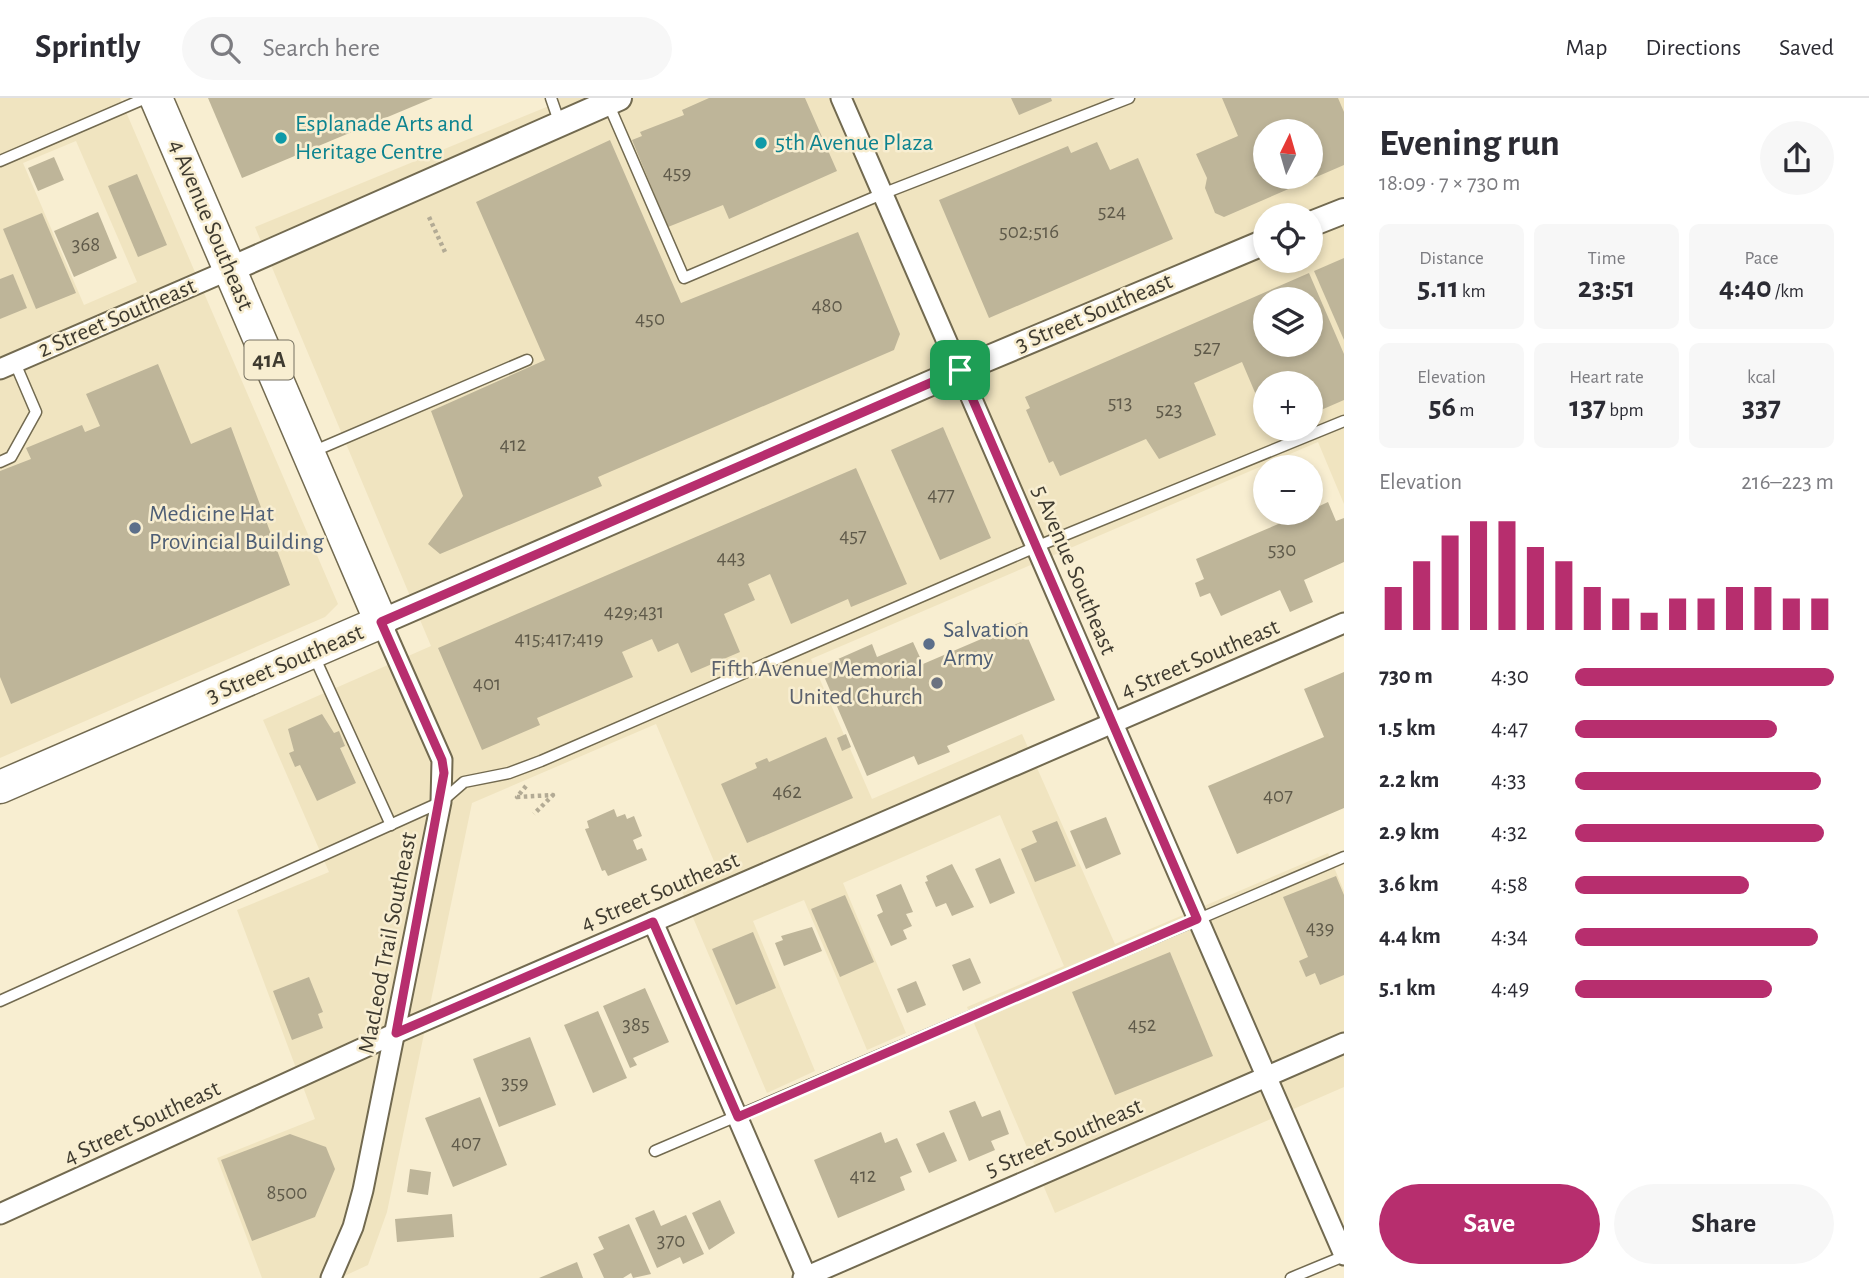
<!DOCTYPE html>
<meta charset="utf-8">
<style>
body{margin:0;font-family:"Alegreya Sans",sans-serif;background:#f7f7f7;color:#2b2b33;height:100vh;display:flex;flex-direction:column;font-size:26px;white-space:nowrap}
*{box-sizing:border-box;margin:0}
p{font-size:23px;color:#7c7c81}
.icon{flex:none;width:38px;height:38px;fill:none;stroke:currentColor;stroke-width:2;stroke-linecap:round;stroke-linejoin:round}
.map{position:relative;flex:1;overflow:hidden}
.side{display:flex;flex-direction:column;background:#fff;width:525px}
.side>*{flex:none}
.needle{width:46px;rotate:5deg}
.controls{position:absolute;left:1253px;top:21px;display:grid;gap:14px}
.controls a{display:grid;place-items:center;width:70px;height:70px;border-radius:50%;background:#fff;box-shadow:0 4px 10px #0003;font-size:35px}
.pin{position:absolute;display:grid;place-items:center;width:60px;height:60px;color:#fff;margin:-30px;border-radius:14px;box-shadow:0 4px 10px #0006}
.round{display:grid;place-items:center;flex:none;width:74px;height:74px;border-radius:37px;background:#f7f7f7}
.head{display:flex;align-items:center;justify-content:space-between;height:119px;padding:0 35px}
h1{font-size:38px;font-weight:700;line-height:52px}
.figures{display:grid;grid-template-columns:repeat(3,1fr);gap:10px;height:119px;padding:7px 35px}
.figures div{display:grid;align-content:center;border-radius:10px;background:#f7f7f7;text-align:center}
.figures b{font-size:30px;font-weight:700}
.figures small{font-size:19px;font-weight:400}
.figures p{font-size:19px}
.chart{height:196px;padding:14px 35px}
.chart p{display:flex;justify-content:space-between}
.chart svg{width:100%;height:126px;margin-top:7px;stroke:#b72e6e;stroke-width:6}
.button{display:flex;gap:14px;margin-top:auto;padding:14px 35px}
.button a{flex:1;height:80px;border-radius:42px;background:#b72e6e;color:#fff;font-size:28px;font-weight:700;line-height:80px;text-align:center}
.button a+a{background:#f7f7f7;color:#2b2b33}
ul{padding:0 35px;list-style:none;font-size:23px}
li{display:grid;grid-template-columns:112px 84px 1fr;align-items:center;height:52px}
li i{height:18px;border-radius:9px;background:#b72e6e}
header{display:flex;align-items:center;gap:42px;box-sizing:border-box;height:98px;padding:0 35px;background:#fff;border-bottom:2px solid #e1e1e2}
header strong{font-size:33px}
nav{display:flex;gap:38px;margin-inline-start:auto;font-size:24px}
.search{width:490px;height:63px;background:#f7f7f7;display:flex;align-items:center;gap:18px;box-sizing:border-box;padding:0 24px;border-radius:38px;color:#7c7c81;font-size:26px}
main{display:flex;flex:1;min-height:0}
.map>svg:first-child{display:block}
.built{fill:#f0e4c0;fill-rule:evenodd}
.building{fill:#beb599;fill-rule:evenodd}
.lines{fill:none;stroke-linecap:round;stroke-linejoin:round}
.service-casing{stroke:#726a50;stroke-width:13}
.minor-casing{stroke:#726a50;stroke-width:23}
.tertiary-casing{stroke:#726a50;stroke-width:28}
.primary-casing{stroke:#726a50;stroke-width:35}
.path{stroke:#b3ab95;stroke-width:4.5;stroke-dasharray:3.5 3.5;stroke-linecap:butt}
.service{stroke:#fff;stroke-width:10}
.minor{stroke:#fff;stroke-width:19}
.tertiary{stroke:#fff;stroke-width:24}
.primary{stroke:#fff;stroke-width:32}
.route-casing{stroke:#fff;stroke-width:14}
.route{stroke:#b72e6e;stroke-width:9}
.culture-dot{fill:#0f9aa8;stroke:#f8eed1;stroke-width:2.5}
.service-dot{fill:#5c6f8a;stroke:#f8eed1;stroke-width:2.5}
.worship-dot{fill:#6b7280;stroke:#f8eed1;stroke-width:2.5}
.labels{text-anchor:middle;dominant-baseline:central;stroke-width:5;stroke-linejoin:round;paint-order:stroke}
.number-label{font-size:21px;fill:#5f5a4a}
.shield{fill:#f8eed1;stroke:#767160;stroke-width:2}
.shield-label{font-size:23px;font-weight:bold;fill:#3f3b30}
.culture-label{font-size:24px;fill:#0d838f;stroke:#f8eed1;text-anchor:start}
.street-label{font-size:24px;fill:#3f3b30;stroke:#f8eed1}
.service-label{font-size:24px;fill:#4e5e75;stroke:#f8eed1;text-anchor:start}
.worship-label{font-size:24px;fill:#5b616d;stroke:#f8eed1;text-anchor:end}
</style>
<header>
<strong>Sprintly</strong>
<div class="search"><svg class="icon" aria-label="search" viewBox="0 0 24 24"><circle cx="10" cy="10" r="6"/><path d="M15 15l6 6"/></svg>Search here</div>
<nav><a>Map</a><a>Directions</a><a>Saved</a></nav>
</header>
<main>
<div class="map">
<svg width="1344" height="1180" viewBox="0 0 1344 1180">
<rect width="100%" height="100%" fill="#f8eed1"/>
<!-- built -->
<g class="built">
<path d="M0,0H120L338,506L325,519L0,660ZM76,43L137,184L84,207L23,65Z"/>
<path d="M546,0H1344V406L1318,344L811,561L872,701L1022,636L1115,846L1328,755L1344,793V989L1055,1115L967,909L1064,868L1000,717L843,785L906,935L867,952L804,802L753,823L815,973L767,995L678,784L716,768L656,626L472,705L387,1114L368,1167L340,1180H262L217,1060L315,1021L237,812L329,774L263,622L431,548L255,129L549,8ZM1265,33H1311V79H1265ZM1265,117H1311V163H1265ZM1265,201H1311V247H1265ZM1265,285H1311V331H1265Z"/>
</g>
<!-- building -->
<g class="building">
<polygon points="208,0 433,0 242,80"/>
<polygon points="709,0 805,0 837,73 729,121 723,107 668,129 632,42 642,38 640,34 684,17 682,12"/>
<polygon points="1011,0 1051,0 1052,3 1019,17"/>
<path d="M1222,0H1338L1344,14V67L1224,119L1215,115L1205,90L1207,80L1196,56L1238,38ZM1265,33H1311V79H1265Z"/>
<polygon points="610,42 681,205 858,134 900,236 894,252 598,379 602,388 440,456 428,446 463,398 431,313 545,262 476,104"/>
<polygon points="1097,44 1110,72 1138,60 1173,141 989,220 939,102 1068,48 1071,55"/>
<polygon points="54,59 64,82 38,93 28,70"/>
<polygon points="137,76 167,147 138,159 108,88"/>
<polygon points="98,114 117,160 74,179 54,133"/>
<polygon points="42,115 76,195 36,211 3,131"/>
<polygon points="1344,160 1344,242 1314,173"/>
<path d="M1309,175L1344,256V302L1321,312L1314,295L1311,297V285H1265V318L1242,264L1194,285L1216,337L1159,361L1146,341L1060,378L1053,363L1049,365L1026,312L1030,310L1025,299ZM1265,201H1311V247H1265Z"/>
<polygon points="13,176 27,210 0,221 0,181"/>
<polygon points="158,266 191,346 231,329 290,487 11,606 0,579 0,373 31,361 26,350 82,327 85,334 100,328 86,296"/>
<polygon points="943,329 991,440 940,462 891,352"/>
<polygon points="856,370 907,486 851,509 848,501 791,526 770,476 748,486 755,502 724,516 740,554 691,575 678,545 658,554 652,541 622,554 633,579 537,620 540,627 482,652 438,550"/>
<polygon points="1328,404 1336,423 1344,420 1344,464 1304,482 1313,504 1290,514 1280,492 1221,518 1210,495 1200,499 1195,485 1204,481 1196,461 1304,415 1311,415 1311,412"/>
<polygon points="1021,524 1055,602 947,648 950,654 918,667 914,658 867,678 820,569 872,546 877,559 913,544 923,566"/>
<polygon points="1344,574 1344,710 1237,756 1208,688 1324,639 1304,591"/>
<polygon points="322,616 334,635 339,633 345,648 340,650 356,685 317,703 300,667 295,669 289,655 294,653 288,631"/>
<polygon points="846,636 851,649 842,653 837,640"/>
<polygon points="826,639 853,700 747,745 721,686 757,670 755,665 767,660 769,664"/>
<polygon points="614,711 617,719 625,716 627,721 634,718 642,738 633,742 637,752 642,750 647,762 608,778 605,772 602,773 585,731 589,730 587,723"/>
<polygon points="1106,719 1121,756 1086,771 1070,733"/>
<polygon points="1057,723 1076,768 1035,784 1021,751 1037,744 1032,733"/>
<polygon points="1000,760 1015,795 990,806 975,771"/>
<polygon points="952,766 974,809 952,818 946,805 936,809 925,784 928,783 926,778"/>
<polygon points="1336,778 1344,797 1344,877 1320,887 1315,875 1306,879 1299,863 1308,859 1283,799"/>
<polygon points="901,786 913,814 906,816 912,828 903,832 907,841 891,848 877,817 883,814 876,797"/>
<polygon points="845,797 874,864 840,879 811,811"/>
<polygon points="812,829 822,853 784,868 775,845 783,842 781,838"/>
<polygon points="753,834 776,890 736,907 712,851"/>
<polygon points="1170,854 1213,958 1115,997 1072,894"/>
<polygon points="970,860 981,885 963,893 952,867"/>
<polygon points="309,879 323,914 318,916 323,930 292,942 273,893"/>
<polygon points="916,883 926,907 907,915 897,891"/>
<polygon points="645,890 669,944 633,960 637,967 630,970 603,908"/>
<polygon points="598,913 627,980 593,995 564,927"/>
<polygon points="530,939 556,1007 499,1029 473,961"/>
<polygon points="480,999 507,1067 453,1089 425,1020"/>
<polygon points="975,1003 982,1019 1000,1012 1009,1036 991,1043 995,1052 969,1063 949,1013"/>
<polygon points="881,1034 885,1045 897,1040 912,1074 900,1079 905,1092 838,1120 814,1062"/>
<polygon points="944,1034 957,1063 929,1075 916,1046"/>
<polygon points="290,1036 326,1049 335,1071 315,1119 252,1143 221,1062"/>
<polygon points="410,1071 431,1074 428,1097 407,1094"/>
<polygon points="720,1102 735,1135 709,1152 692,1115"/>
<polygon points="654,1112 661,1128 686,1117 704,1156 683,1166 680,1159 657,1170 635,1120"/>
<polygon points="452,1116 454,1139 397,1144 395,1121"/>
<polygon points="629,1126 651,1176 633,1180 631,1175 623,1180 604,1180 593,1156 604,1151 598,1139"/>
<polygon points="577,1164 583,1180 539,1180"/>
</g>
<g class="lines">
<defs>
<g id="service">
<polyline points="551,0 560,26"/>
<polyline points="608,5 684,180 882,96 1129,0"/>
<polyline points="0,63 146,0"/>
<polyline points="312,354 527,262"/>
<polyline points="0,364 11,359 36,314 15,265"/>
<polyline points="314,558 391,727"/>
<polyline points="0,903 441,704 464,684 509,675 541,663 1038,448 1344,323"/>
<polyline points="655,1053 1344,759"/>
<polyline points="1291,1180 1344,1158"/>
</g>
<g id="minor">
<polyline points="841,0 1344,1157"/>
<polyline points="0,271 229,172"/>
<polyline points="653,824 807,1180"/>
<polyline points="0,1116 396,935 1344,525"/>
<polyline points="331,1180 353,1129 363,1092 441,704 442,662 381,524"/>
<polyline points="803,1180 1344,945"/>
</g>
<g id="tertiary">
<polyline points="1311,126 1344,113"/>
<polyline points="229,172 619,0"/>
<polyline points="381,524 984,262 1265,144"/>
</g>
<polyline id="primary" points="0,689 381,524 156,0"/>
</defs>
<!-- service casing -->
<use href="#service" class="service-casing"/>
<!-- minor casing -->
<use href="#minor" class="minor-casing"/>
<!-- tertiary casing -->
<use href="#tertiary" class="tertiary-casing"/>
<!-- primary casing -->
<use href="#primary" class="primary-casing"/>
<!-- path -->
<g class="path">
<polyline points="429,119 445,154"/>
<polyline points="526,688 517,699 553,697 534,716"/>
</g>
<!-- service -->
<use href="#service" class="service"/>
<!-- minor -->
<use href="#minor" class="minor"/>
<!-- tertiary -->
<use href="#tertiary" class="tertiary"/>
<!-- primary -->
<use href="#primary" class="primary"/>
</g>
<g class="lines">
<defs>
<polygon id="route" points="960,272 1197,821 738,1019 653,824 396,935 444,675 442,662 381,524"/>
</defs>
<!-- route casing -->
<use href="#route" class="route-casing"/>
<!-- route -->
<use href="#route" class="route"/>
</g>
<!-- markers -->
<g class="culture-dot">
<circle cx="281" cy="40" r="7"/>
<circle cx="761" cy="45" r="7"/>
</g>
<g class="service-dot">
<circle cx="135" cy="430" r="7"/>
<circle cx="929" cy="546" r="7"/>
</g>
<circle class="worship-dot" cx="937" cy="585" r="7"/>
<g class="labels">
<!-- number labels -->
<g class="number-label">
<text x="677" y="74">459</text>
<text x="1112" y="113">524</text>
<text x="1029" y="133">502;516</text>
<text x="86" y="146">368</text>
<text x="827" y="207">480</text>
<text x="650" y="220">450</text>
<text x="1207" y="249">527</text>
<text x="1120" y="304">513</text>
<text x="1169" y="311">523</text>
<text x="513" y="346">412</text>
<text x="941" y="396">477</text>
<text x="853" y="437">457</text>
<text x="1282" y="451">530</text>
<text x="731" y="459">443</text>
<text x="634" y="513">429;431</text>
<text x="559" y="540">415;417;419</text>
<text x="487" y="585">401</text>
<text x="787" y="693">462</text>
<text x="1278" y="697">407</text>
<text x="1320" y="829">439</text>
<text x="636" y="926">385</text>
<text x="1142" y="926">452</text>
<text x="515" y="984">359</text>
<text x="466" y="1044">407</text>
<text x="863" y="1077">412</text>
<text x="287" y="1094">8500</text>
<text x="671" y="1142">370</text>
</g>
<!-- shield labels -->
<rect class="shield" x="244.5" y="242.5" width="49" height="39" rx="5"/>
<g class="shield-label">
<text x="269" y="262">41A</text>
</g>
<!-- culture labels -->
<g class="culture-label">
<text x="295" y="26">Esplanade Arts and<tspan x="295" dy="28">Heritage Centre</tspan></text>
<text x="775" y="45">5th Avenue Plaza</text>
</g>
<!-- street labels -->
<g class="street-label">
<text transform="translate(211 127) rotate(67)">4 Avenue Southeast</text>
<text transform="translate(1094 215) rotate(-23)">3 Street Southeast</text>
<text transform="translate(117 220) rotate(-23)">2 Street Southeast</text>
<text transform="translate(1074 472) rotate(67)">5 Avenue Southeast</text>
<text transform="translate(1200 561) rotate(-23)">4 Street Southeast</text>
<text transform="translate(285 566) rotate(-23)">3 Street Southeast</text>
<text transform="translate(660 794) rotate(-23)">4 Street Southeast</text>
<text transform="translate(388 845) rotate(-79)">MacLeod Trail Southeast</text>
<text transform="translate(142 1025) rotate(-25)">4 Street Southeast</text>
<text transform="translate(1064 1040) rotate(-23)">5 Street Southeast</text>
</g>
<!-- service labels -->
<g class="service-label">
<text x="149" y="416">Medicine Hat<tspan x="149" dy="28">Provincial Building</tspan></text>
<text x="943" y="532">Salvation<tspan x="943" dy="28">Army</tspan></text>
</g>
<!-- worship labels -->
<g class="worship-label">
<text x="923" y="571">Fifth Avenue Memorial<tspan x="923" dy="28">United Church</tspan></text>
</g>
</g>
</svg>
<div class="controls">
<a><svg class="needle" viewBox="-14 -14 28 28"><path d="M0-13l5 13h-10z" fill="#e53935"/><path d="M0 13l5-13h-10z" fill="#7c7c81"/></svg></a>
<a><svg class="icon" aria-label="locate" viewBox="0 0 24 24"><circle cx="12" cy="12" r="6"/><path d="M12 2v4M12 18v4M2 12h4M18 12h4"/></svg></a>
<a><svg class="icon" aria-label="layers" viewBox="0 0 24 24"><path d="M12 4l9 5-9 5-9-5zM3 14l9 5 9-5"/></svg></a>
<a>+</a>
<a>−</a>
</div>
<div class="pin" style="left:960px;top:272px;background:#1e9e55"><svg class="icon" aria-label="arrive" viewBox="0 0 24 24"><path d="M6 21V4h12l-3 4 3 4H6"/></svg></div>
</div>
<section class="side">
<div class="head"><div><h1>Evening run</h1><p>18:09 · 7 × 730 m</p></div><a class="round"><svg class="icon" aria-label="share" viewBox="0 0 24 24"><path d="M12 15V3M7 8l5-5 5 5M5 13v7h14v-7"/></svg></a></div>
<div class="figures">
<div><p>Distance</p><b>5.11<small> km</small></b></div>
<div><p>Time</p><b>23:51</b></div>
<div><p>Pace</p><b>4:40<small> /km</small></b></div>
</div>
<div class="figures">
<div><p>Elevation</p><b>56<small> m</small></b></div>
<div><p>Heart rate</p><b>137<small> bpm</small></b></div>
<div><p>kcal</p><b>337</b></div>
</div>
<div class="chart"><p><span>Elevation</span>216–223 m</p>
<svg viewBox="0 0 160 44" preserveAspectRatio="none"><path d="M5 44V29M15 44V20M25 44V11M35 44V6M45 44V6M55 44V15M65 44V20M75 44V29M85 44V33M95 44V38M105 44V33M115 44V33M125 44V29M135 44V29M145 44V33M155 44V33"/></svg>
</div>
<ul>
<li><b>730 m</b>4:30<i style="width:100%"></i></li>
<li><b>1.5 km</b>4:47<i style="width:78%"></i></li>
<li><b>2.2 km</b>4:33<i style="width:95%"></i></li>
<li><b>2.9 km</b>4:32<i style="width:96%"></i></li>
<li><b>3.6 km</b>4:58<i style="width:67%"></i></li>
<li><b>4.4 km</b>4:34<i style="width:94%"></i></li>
<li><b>5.1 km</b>4:49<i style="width:76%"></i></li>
</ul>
<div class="button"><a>Save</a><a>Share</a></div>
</section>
</main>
